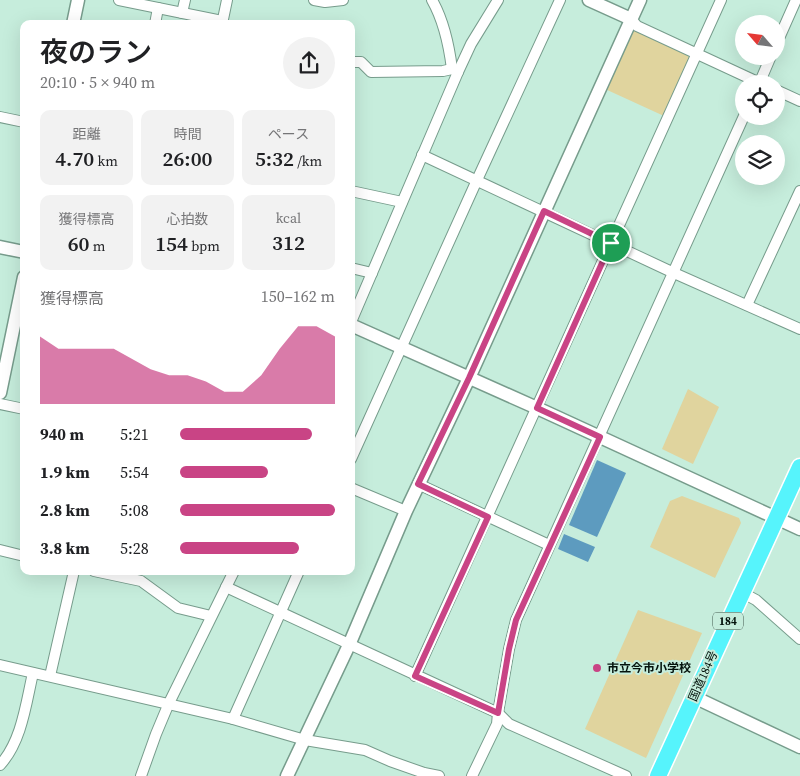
<!DOCTYPE html>
<html lang="ja">
<meta charset="utf-8">
<style>
body{margin:0;font-family:"Source Serif 4","Noto Sans JP",serif;background:#f2f2f2;color:#202124;height:100vh;display:flex;flex-direction:column;font-size:19px;white-space:nowrap}
*{box-sizing:border-box;margin:0}
p{font-size:16px;color:#757577}
.icon{flex:none;width:28px;height:28px;fill:none;stroke:currentColor;stroke-width:2;stroke-linecap:round;stroke-linejoin:round}
.map{position:relative;flex:1;overflow:hidden}
.side{position:absolute;left:20px;top:20px;width:335px;height:555px;display:flex;flex-direction:column;background:#fff;border-radius:10px;box-shadow:0 5px 20px #0002}
.side>*{flex:none}
.needle{width:32px;rotate:298deg}
.tools{position:absolute;left:735px;top:15px;display:grid;gap:10px}
.tools a{display:grid;place-items:center;width:50px;height:50px;border-radius:50%;background:#fff;box-shadow:0 5px 20px #0002;font-size:25px}
.pin{position:absolute;display:grid;place-items:center;width:42px;height:42px;color:#fff;margin:-21px;border:2px solid #fff;border-radius:50%;box-shadow:0 1px 5px #0007}
.round{display:grid;place-items:center;flex:none;width:52px;height:52px;border-radius:26px;background:#f2f2f2}
.headline{display:flex;align-items:center;justify-content:space-between;height:85px;padding:0 20px}
h1{font-size:28px;font-weight:600;line-height:38px}
.stats{display:grid;grid-template-columns:repeat(3,1fr);gap:8px;height:85px;padding:5px 20px}
.stats div{display:grid;align-content:center;border-radius:10px;background:#f2f2f2;text-align:center}
.stats b{font-size:21px;font-weight:600}
.stats small{font-size:14px;font-weight:400}
.stats p{font-size:14px}
.chart{height:140px;padding:10px 20px}
.chart p{display:flex;justify-content:space-between}
.chart svg{width:100%;height:90px;margin-top:5px;fill:#c94485;opacity:.7}
ul{padding:0 20px;list-style:none;font-size:16px}
li{display:grid;grid-template-columns:80px 60px 1fr;align-items:center;height:38px}
li i{height:12px;border-radius:6px;background:#c94485}
.map>svg:first-child{display:block}
.green{fill:#e0d49e}
.water{fill:#5d9bbf}
.lines{fill:none;stroke-linecap:round;stroke-linejoin:round}
.minor-casing{stroke:#779c8c;stroke-width:12}
.tertiary-casing{stroke:#779c8c;stroke-width:15}
.trunk-casing{stroke:#fff;stroke-width:19}
.minor{stroke:#fff;stroke-width:10}
.tertiary{stroke:#fff;stroke-width:12}
.trunk{stroke:#56f4fc;stroke-width:16}
.route-casing{stroke:#fff;stroke-width:10}
.route{stroke:#c94485;stroke-width:6}
.poi-dot{fill:#c94485;stroke:#c6eddc;stroke-width:2}
.labels{text-anchor:middle;dominant-baseline:central;stroke-width:4;stroke-linejoin:round;paint-order:stroke}
.shield{fill:#c6eddc;stroke:#3e544a;stroke-width:1}
.shield-label{font-size:11px;font-weight:bold;fill:#04120c}
.poi-label{font-size:12px;font-weight:bold;fill:#04120c;stroke:#c6eddc;text-anchor:start}
.street-label{font-size:12px;fill:#04120c;stroke:#c6eddc}
</style>
<div class="map">
<svg width="800" height="776" viewBox="0 0 800 776">
<rect width="100%" height="100%" fill="#c6eddc"/>
<!-- green -->
<g class="green">
<polygon points="636,29 687,53 689,58 664,116 605,89 632,31"/>
<polygon points="688,389 719,407 693,464 662,449"/>
<polygon points="682,496 739,518 741,523 715,578 650,547 670,501"/>
<polygon points="638,610 702,633 646,758 585,729"/>
</g>
<!-- water -->
<g class="water">
<polygon points="597,460 626,473 597,537 569,525"/>
<polygon points="564,534 595,547 588,562 558,549"/>
</g>
<g class="lines">
<defs>
<g id="minor">
<polyline points="119,0 222,21"/>
<polyline points="314,0 325,2 343,0"/>
<path d="M432,0C444,21 449,45 452,69"/>
<polyline points="182,13 185,0"/>
<polyline points="631,19 637,26 762,84"/>
<polyline points="155,24 158,8"/>
<polyline points="222,24 227,0"/>
<polyline points="776,45 796,0"/>
<polyline points="351,62 361,62 371,72 443,71 452,69 458,72"/>
<polyline points="759,84 771,56"/>
<polyline points="776,90 800,101"/>
<polyline points="0,117 24,122"/>
<polyline points="422,155 674,273 800,329"/>
<polyline points="351,191 402,202"/>
<polyline points="351,268 372,273"/>
<polyline points="747,305 800,191"/>
<polyline points="351,322 458,72 471,44 498,0"/>
<polyline points="0,404 24,409"/>
<polyline points="351,459 477,180 560,0"/>
<polyline points="418,484 549,545"/>
<polyline points="351,488 406,511"/>
<polyline points="0,550 24,556"/>
<polyline points="94,571 141,581 178,608 211,616"/>
<polyline points="226,587 498,713 509,724 626,776"/>
<polyline points="741,592 756,600 800,639"/>
<polyline points="0,665 233,719 305,740 365,750 390,761 424,773 439,776"/>
<polyline points="50,676 74,571"/>
<polyline points="415,676 721,0"/>
<polyline points="233,719 299,571"/>
<path d="M0,765C22,741 26,703 33,673"/>
<polyline points="141,776 156,734 169,703 234,571"/>
<polyline points="472,776 497,724 498,713 509,649 516,620 744,116"/>
</g>
<g id="tertiary">
<polyline points="589,0 631,19"/>
<polyline points="73,24 78,0"/>
<polyline points="0,247 24,252"/>
<polyline points="351,325 537,408 800,529"/>
<polyline points="0,393 24,277"/>
<polyline points="694,697 800,747"/>
<polyline points="287,776 349,645 406,511 469,378 640,0"/>
</g>
<polyline id="trunk" points="658,776 800,467"/>
</defs>
<!-- minor casing -->
<use href="#minor" class="minor-casing"/>
<!-- tertiary casing -->
<use href="#tertiary" class="tertiary-casing"/>
<!-- trunk casing -->
<use href="#trunk" class="trunk-casing"/>
<!-- minor -->
<use href="#minor" class="minor"/>
<!-- tertiary -->
<use href="#tertiary" class="tertiary"/>
<!-- trunk -->
<use href="#trunk" class="trunk"/>
</g>
<g class="lines">
<defs>
<polygon id="route" points="544,211 611,243 537,408 600,437 516,620 509,649 498,713 415,676 488,517 418,484 469,378"/>
</defs>
<!-- route casing -->
<use href="#route" class="route-casing"/>
<!-- route -->
<use href="#route" class="route"/>
</g>
<!-- markers -->
<circle class="poi-dot" cx="597" cy="668" r="5"/>
<g class="labels">
<!-- shield labels -->
<rect class="shield" x="713" y="612.5" width="30" height="17" rx="4"/>
<g class="shield-label">
<text x="728" y="621">184</text>
</g>
<!-- poi labels -->
<g class="poi-label">
<text x="607" y="668">市立今市小学校</text>
</g>
<!-- street labels -->
<g class="street-label">
<text transform="translate(703 676) rotate(-66)">国道184号</text>
</g>
</g>
</svg>
<div class="tools">
<a><svg class="needle" viewBox="-14 -14 28 28"><path d="M0-13l5 13h-10z" fill="#e53935"/><path d="M0 13l5-13h-10z" fill="#757577"/></svg></a>
<a><svg class="icon" aria-label="locate" viewBox="0 0 24 24"><circle cx="12" cy="12" r="6"/><path d="M12 2v4M12 18v4M2 12h4M18 12h4"/></svg></a>
<a><svg class="icon" aria-label="layers" viewBox="0 0 24 24"><path d="M12 4l9 5-9 5-9-5zM3 14l9 5 9-5"/></svg></a>
</div>
<div class="pin" style="left:611px;top:243px;background:#1e9e55"><svg class="icon" aria-label="arrive" viewBox="0 0 24 24"><path d="M6 21V4h12l-3 4 3 4H6"/></svg></div>
<section class="side">
<div class="headline"><div><h1>夜のラン</h1><p>20:10 · 5 × 940 m</p></div><a class="round"><svg class="icon" aria-label="share" viewBox="0 0 24 24"><path d="M12 15V3M7 8l5-5 5 5M5 13v7h14v-7"/></svg></a></div>
<div class="stats">
<div><p>距離</p><b>4.70<small> km</small></b></div>
<div><p>時間</p><b>26:00</b></div>
<div><p>ペース</p><b>5:32<small> /km</small></b></div>
</div>
<div class="stats">
<div><p>獲得標高</p><b>60<small> m</small></b></div>
<div><p>心拍数</p><b>154<small> bpm</small></b></div>
<div><p>kcal</p><b>312</b></div>
</div>
<div class="chart"><p><span>獲得標高</span>150–162 m</p>
<svg viewBox="0 0 160 44" preserveAspectRatio="none"><path d="M0 44V11L10 17L20 17L30 17L40 17L50 22L60 27L70 30L80 30L90 33L100 38L110 38L120 30L130 17L140 6L150 6L160 11V44z"/></svg>
</div>
<ul>
<li><b>940 m</b>5:21<i style="width:85%"></i></li>
<li><b>1.9 km</b>5:54<i style="width:57%"></i></li>
<li><b>2.8 km</b>5:08<i style="width:100%"></i></li>
<li><b>3.8 km</b>5:28<i style="width:77%"></i></li>
</ul>
</section>
</div>
